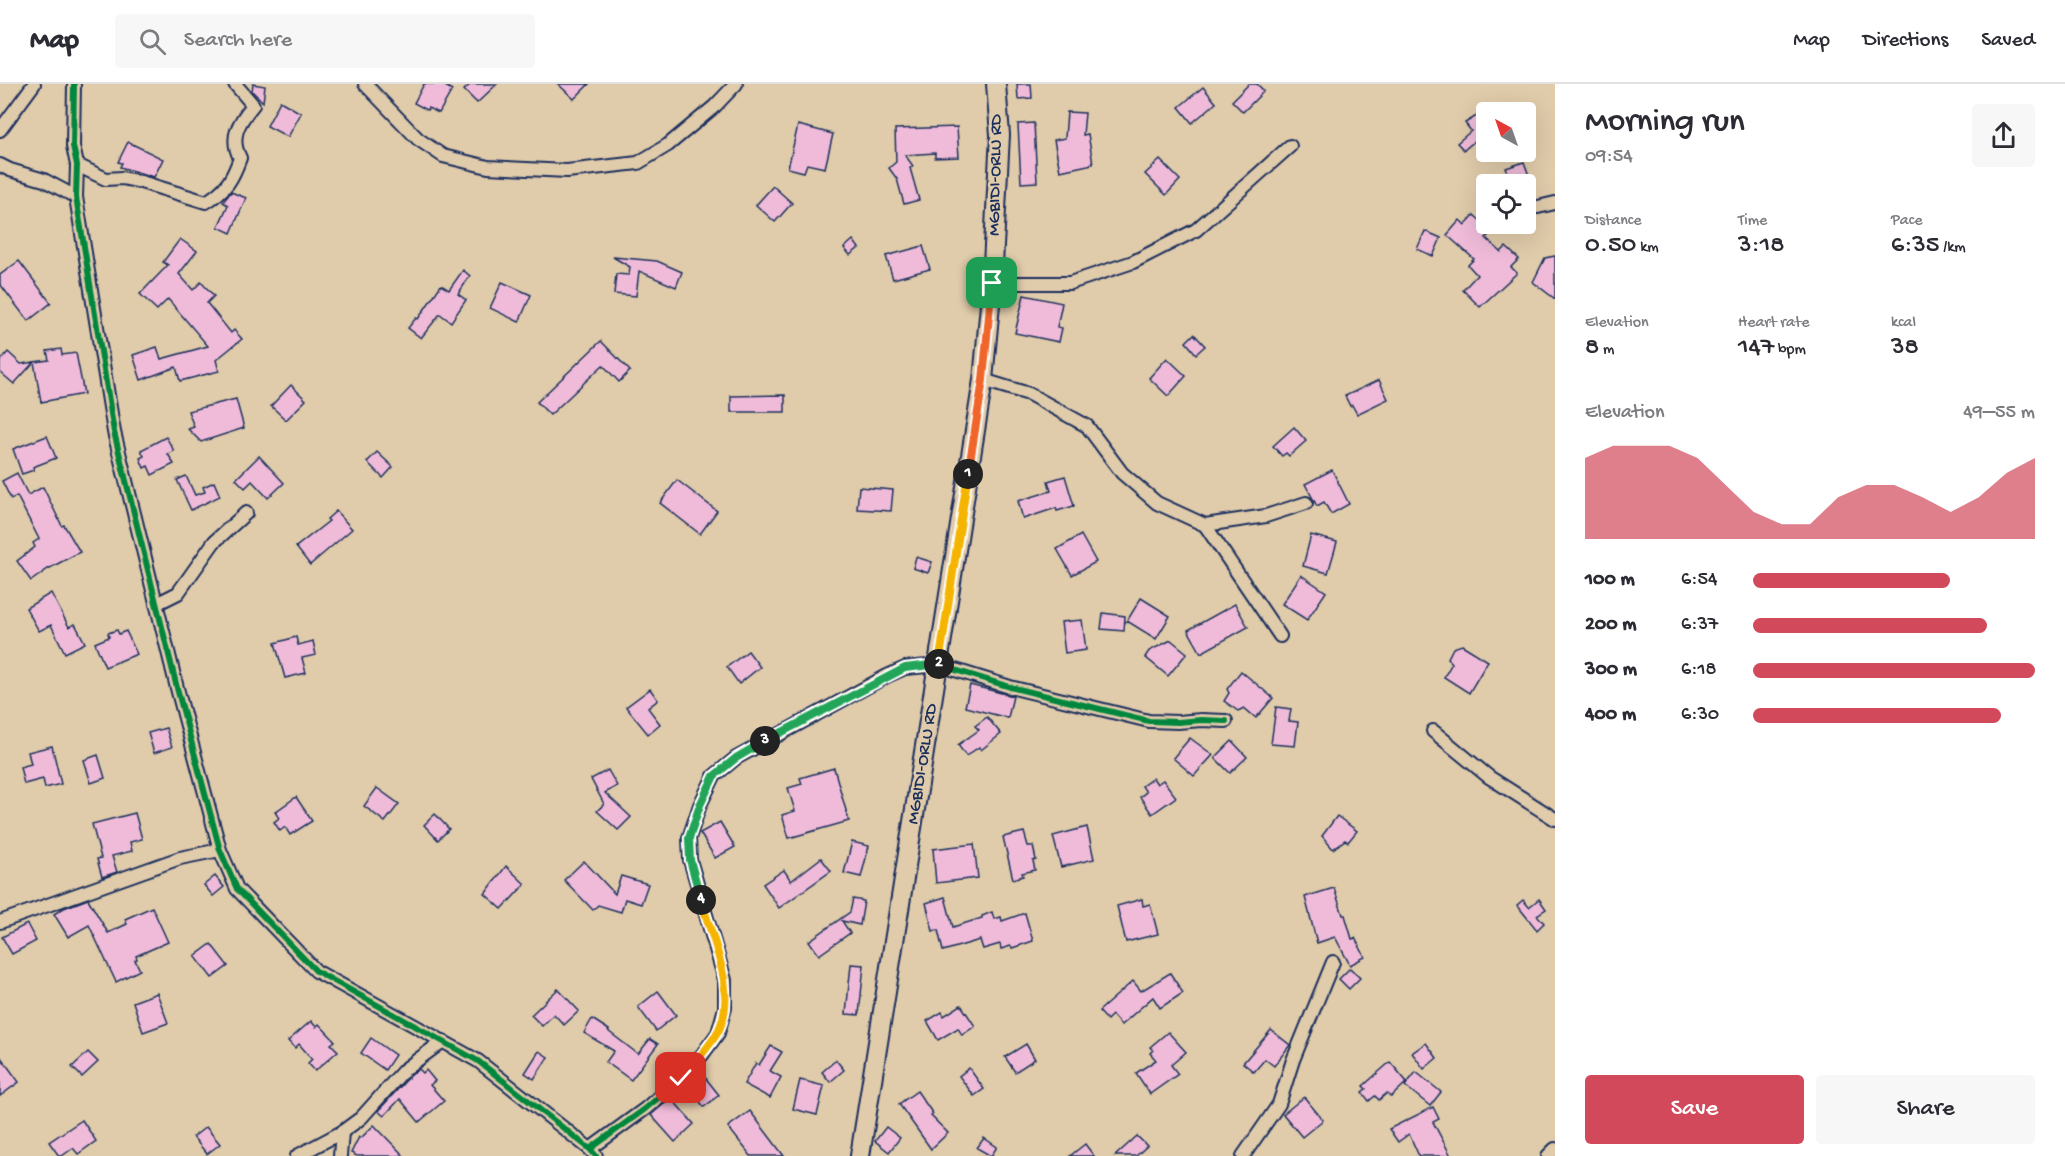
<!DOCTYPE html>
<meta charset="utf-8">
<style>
body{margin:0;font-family:"Gochi Hand",sans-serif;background:#f7f7f7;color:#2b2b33;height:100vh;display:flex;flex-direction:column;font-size:22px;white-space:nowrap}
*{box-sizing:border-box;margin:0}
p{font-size:20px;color:#7c7c81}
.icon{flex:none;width:33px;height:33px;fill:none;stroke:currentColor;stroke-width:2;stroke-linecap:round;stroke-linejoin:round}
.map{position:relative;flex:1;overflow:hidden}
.sheet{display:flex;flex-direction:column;background:#fff;width:510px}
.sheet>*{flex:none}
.needle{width:39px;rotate:320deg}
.fabs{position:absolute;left:1476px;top:18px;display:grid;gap:12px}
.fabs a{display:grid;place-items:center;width:60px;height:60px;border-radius:6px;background:#fff;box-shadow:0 6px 24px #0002;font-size:30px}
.pin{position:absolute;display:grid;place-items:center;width:51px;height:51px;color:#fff;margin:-26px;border-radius:12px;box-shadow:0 3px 9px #0006}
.km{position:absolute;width:30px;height:30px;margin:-15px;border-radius:50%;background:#222;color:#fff;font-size:16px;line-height:30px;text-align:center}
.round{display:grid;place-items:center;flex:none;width:63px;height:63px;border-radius:6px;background:#f7f7f7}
.headline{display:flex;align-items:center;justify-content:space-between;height:102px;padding:0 30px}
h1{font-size:33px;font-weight:600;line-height:45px}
.metrics{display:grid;grid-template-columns:repeat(3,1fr);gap:9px;height:102px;padding:6px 30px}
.metrics div{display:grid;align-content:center}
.metrics b{font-size:26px;font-weight:600}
.metrics small{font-size:16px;font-weight:400}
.metrics p{font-size:16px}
.chart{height:168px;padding:12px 30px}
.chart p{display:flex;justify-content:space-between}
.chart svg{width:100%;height:108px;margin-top:6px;fill:#d1495b;opacity:.7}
.cta{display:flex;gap:12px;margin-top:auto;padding:12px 30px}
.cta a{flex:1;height:69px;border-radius:6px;background:#d1495b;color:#fff;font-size:24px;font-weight:600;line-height:69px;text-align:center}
.cta a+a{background:#f7f7f7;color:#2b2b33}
ul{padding:0 30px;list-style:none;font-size:20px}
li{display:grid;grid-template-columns:96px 72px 1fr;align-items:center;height:45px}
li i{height:15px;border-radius:8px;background:#d1495b}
header{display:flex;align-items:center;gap:36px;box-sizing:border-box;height:84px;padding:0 30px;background:#fff;border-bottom:2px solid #e1e1e2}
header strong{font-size:28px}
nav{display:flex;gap:33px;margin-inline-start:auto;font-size:21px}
.search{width:420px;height:54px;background:#f7f7f7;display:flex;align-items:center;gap:15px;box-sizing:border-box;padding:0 21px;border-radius:6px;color:#7c7c81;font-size:22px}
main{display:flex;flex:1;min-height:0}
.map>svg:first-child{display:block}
.building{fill:#efbbd8;stroke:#1b2f5e;stroke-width:1.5}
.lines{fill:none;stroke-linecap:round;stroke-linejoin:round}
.minor-casing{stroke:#1b2f5e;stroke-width:16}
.secondary-casing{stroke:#1b2f5e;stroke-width:22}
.minor{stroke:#e0cbaa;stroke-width:12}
.secondary{stroke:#e0cbaa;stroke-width:18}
.cycleway-casing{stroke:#e0cbaa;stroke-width:10}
.cycleway{stroke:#00873e;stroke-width:6}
.split-1-casing{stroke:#fff;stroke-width:12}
.split-2-casing{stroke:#fff;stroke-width:12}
.split-3-casing{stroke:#fff;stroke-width:12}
.split-4-casing{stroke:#fff;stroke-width:12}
.split-5-casing{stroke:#fff;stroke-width:12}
.split-1{stroke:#f0652b;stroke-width:8}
.split-2{stroke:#f5b400;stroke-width:8}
.split-3{stroke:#22a559;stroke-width:8}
.split-4{stroke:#22a559;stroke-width:8}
.split-5{stroke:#f5b400;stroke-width:8}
.labels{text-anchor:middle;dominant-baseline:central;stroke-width:5;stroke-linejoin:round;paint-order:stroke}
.street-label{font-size:18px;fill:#1b2f5e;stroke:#e0cbaa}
</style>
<header>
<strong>Map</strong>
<div class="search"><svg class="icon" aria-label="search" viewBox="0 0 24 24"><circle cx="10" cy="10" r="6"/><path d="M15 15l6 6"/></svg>Search here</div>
<nav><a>Map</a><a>Directions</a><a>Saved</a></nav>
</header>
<main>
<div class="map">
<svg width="1555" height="1072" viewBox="0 0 1555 1072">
<rect width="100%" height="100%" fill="#e0cbaa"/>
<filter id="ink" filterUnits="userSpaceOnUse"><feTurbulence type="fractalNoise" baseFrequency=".0167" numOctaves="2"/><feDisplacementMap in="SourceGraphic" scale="12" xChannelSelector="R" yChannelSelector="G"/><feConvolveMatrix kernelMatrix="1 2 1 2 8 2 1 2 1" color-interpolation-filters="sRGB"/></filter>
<g filter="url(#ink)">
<!-- building -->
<g class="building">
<polygon points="253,0 265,2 263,18 252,7"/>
<polygon points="424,0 442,0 452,6 439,29 428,24 427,26 414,19"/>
<polygon points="471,0 497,0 477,19 464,6"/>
<polygon points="558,0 589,0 574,15"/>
<polygon points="1017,0 1031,0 1032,14 1018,15"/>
<polygon points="1249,0 1257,0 1264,7 1243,28 1232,17"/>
<polygon points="1203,3 1216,19 1192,39 1179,23"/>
<polygon points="280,17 301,29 288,53 267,42"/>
<polygon points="1067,28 1085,29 1083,51 1088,50 1093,80 1060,87 1054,56 1065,54"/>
<polygon points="1483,28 1486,33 1486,56 1479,61 1476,56 1464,66 1457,59 1471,47 1465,39"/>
<polygon points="1034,39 1037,98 1021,99 1018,40"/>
<polygon points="798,41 833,50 825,84 807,80 804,88 788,84"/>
<polygon points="957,43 959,73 935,74 935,69 905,71 913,82 910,84 919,116 904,120 897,95 889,84 896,78 895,45"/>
<polygon points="128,58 163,75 154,93 120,83 122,79 118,78"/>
<polygon points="1160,76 1180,96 1166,111 1145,90"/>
<polygon points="1524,78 1532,100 1512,100 1506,84"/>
<polygon points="773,102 792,119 775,138 756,121"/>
<polygon points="231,108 246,114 231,149 218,143 228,121 223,118"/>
<polygon points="1474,131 1492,147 1486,154 1501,168 1506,163 1519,175 1511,183 1517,189 1480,223 1463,206 1477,191 1468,181 1474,175 1447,151 1460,136 1465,141"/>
<polygon points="1425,147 1441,154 1433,172 1417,165"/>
<polygon points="180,155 197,167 179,190 193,206 201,198 214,212 207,219 231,249 234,246 242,255 216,276 219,287 180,297 176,283 141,296 133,271 157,263 161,275 208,262 168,215 157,226 140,210 168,181 163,178"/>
<polygon points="853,156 859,164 850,171 844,164"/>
<polygon points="923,162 930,185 893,195 886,172"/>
<polygon points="1555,172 1555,215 1533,198 1545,174"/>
<polygon points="613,173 657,177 682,188 676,203 639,187 636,212 614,210 616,190 629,191 630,183"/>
<polygon points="19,177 51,219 28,237 0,200 0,191"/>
<polygon points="463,186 470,192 458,210 466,216 451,238 440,230 421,254 408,244 416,234 418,235 441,201 449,206"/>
<polygon points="502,198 531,211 519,238 490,224"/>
<polygon points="1024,211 1062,219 1057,243 1062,244 1059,258 1015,249"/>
<polygon points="1194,250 1205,262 1196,270 1186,258"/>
<polygon points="601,257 630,287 619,298 603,281 550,331 537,318"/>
<polygon points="61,265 62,271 76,269 84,310 41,318 34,278 49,276 47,267"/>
<polygon points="8,268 21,280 34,278 14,300 0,288 0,277"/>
<polygon points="1167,274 1186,292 1168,312 1149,294"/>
<polygon points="1379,296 1388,315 1357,330 1352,321 1350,322 1345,312"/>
<polygon points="291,301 306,316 286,336 271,322"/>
<polygon points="785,311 785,328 731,328 731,312"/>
<polygon points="236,315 244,344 201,358 188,345 194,343 188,327"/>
<polygon points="1294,343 1306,357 1289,372 1286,369 1282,372 1273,362"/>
<polygon points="47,352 56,374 33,383 34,386 22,390 13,365"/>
<polygon points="166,353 174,367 168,370 174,380 152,391 148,382 144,384 140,374 144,372 141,366"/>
<polygon points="377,368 393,383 383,394 367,378"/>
<polygon points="259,372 284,399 268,414 252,397 245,404 236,395"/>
<polygon points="1332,386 1349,420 1331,430 1324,418 1317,422 1305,400"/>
<polygon points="17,389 28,411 43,403 62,442 64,441 80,468 48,485 31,497 17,477 35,463 33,459 39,455 17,412 11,415 2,397"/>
<polygon points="186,392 195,411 205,408 203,403 214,398 220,412 191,426 177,396"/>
<polygon points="1065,392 1074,422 1057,427 1056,424 1023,435 1018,417 1051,407 1048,397"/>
<polygon points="677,396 717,427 700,450 660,419"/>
<polygon points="859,403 893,406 891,427 857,425"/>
<polygon points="336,427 352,445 310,481 296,463 329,437 327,435"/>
<polygon points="1081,451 1096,478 1072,491 1057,465"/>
<polygon points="1311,451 1337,458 1328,489 1303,482"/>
<polygon points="916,473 932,478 928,489 913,484"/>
<polygon points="1301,491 1326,508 1307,536 1282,520"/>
<polygon points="51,509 69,543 75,540 85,559 65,569 51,541 39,547 26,524"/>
<polygon points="1141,514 1170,532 1156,555 1127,537"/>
<polygon points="1235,520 1248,543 1201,569 1188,546"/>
<polygon points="1103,529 1125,532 1124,547 1101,545"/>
<polygon points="1082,536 1086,566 1065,569 1061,538"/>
<polygon points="117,546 119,550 126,547 137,570 105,583 95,559 109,553 108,549"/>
<polygon points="296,553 298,561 313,557 316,571 302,574 306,589 285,594 275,559"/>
<polygon points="1171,556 1187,569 1168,592 1145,573 1149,567"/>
<polygon points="1462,561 1488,577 1469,609 1444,593 1452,579 1448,574 1453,564"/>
<polygon points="748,567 760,583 739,600 727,583"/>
<polygon points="1241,587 1273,614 1256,634 1244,624 1238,627 1224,617 1229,609 1227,605"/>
<polygon points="970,601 1013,612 1008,634 965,623"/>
<polygon points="650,605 658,616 648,624 660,640 648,650 626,623"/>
<polygon points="1276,623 1291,625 1289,637 1298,638 1295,662 1271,660"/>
<polygon points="987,633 1001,650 981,666 979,663 966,672 958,661 979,646 975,642"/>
<polygon points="166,644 172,663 154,669 148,649"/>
<polygon points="1190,654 1213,671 1194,692 1173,674"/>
<polygon points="1232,657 1247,673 1230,689 1215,674"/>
<polygon points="52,662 61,700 45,704 43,695 24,700 20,683 31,680 28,668"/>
<polygon points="98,671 105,694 91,699 84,676"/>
<polygon points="834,684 849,737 789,754 782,731 795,727 788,704 802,700 800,694"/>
<polygon points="608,686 617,702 605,709 631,733 618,746 597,727 604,720 591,695"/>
<polygon points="1153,694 1157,700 1163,696 1176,713 1152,730 1140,713 1146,708 1142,702"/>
<polygon points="377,704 399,720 385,738 364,722"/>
<polygon points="296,713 312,737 290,751 285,743 280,747 274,738 279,734 275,728"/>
<polygon points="135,729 142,755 130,758 132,767 112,772 117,788 102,793 97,775 101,774 92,740"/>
<polygon points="435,730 449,745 438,756 424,741"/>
<polygon points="1337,732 1357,747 1348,758 1345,756 1333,765 1322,752"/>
<polygon points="720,738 735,763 715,774 700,749"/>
<polygon points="1087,743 1094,775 1061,783 1053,752"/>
<polygon points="1024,748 1028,762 1033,762 1036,776 1033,777 1035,786 1022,789 1023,792 1013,795 1003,753"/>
<polygon points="852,758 869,762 861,793 844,789"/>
<polygon points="974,760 978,794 936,799 933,765"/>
<polygon points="821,774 831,787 779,824 763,800 784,786 791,797"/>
<polygon points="584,777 615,810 621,792 648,800 641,820 625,815 621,828 598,821 593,826 564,796"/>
<polygon points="506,782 525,800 502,825 485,810"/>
<polygon points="215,792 224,803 213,812 204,801"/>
<polygon points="1334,804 1343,831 1345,831 1352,855 1355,854 1365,873 1350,881 1335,853 1317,859 1305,813"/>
<polygon points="945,813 953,843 982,834 982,832 992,828 994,835 1001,833 1002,837 1025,829 1033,857 1012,864 1011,862 1001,865 1000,860 983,865 980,856 943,867 938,846 933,847 926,819"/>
<polygon points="88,815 108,849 127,840 125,835 152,823 168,858 136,872 137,875 135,876 140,886 116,898 89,841 68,853 54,830 64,824"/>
<polygon points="853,815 864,817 860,841 842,837 850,849 819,871 809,857 850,828"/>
<polygon points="1142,815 1143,822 1150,820 1158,850 1126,858 1117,822"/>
<polygon points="1539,815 1546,825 1537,831 1544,839 1537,846 1517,821 1523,816 1529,823"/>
<polygon points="27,840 36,857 12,870 2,853"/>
<polygon points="211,860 228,882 212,894 195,872"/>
<polygon points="851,880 864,881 859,931 846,930"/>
<polygon points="1350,884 1360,894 1349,905 1339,895"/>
<polygon points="1170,889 1183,909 1160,924 1153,913 1121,941 1112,931 1107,936 1099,927 1133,897 1141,907"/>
<polygon points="558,905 579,927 564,941 554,930 542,942 531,931"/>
<polygon points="658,907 676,931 656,947 638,923"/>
<polygon points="157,909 168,939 143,948 133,918"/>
<polygon points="961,921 975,942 962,951 958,944 938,956 927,937 942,928 944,932"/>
<polygon points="592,935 609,946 608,947 638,970 650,955 658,960 631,996 606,978 614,967 584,949"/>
<polygon points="311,937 316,943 319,940 335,957 331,960 338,967 315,987 308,979 312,975 299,960 295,964 288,957"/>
<polygon points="1271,946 1290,961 1274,982 1265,975 1254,988 1243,979"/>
<polygon points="1168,948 1186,968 1171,981 1178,990 1150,1010 1136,989 1156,976 1150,969 1153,966 1150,963"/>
<polygon points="371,954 395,971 385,986 361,969"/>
<polygon points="1426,959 1437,974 1424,985 1412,969"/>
<polygon points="1026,960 1035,975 1015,988 1005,973"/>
<polygon points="771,962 782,968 770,987 781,993 770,1014 744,1000 756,979 759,981"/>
<polygon points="539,967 548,973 534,995 525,989"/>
<polygon points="88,968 98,978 82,993 72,983"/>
<polygon points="0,972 19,998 0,1012"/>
<polygon points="836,976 844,986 830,998 822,988"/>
<polygon points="1390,978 1407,998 1391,1013 1387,1009 1379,1016 1375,1012 1369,1017 1362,1008 1366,1005 1363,1002"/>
<polygon points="969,984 984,1005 974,1012 959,992"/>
<polygon points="419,985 423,989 426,986 435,997 430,1001 444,1017 419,1038 400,1015 384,1032 378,1027 410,992"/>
<polygon points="1416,988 1441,1008 1430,1022 1405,1002"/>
<polygon points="704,992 719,1011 704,1023 689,1004"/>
<polygon points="800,996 824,1002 817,1031 793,1025"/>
<polygon points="917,1007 933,1030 931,1032 948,1049 931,1065 899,1020"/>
<polygon points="1304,1013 1323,1036 1302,1053 1283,1030"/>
<polygon points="671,1014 694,1040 675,1058 651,1031"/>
<polygon points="1433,1023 1439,1035 1433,1038 1451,1072 1419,1072 1409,1050 1398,1058 1389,1045"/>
<polygon points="750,1027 784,1072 751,1072 728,1043"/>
<polygon points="82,1036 96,1057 78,1070 73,1064 62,1072 59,1072 49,1058"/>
<polygon points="374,1041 404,1072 357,1072 351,1069 359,1053 361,1054"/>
<polygon points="206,1043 220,1060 207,1070 193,1053"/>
<polygon points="886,1043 900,1054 889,1068 875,1057"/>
<polygon points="1137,1052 1147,1062 1136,1072 1115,1072"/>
<polygon points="984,1054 997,1063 991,1072 977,1064"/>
<polygon points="1085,1060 1094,1072 1070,1072"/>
</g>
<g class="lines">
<defs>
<g id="minor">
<polyline points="74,0 73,62 77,81 76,113 114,348 177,604 220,766 237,805 316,887 478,977 590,1065 596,1072"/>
<polyline points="365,0 418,55 443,72 488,83 567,87 638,79 668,61 715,22 736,0"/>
<polyline points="0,46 34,0"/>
<polyline points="0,81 10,86 44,96 76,113"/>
<path d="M77,81L106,95L122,94L141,98L206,118C226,106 232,96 240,74C229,53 239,38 253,21L235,0"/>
<polyline points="1526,123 1538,123 1555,119"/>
<polyline points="992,199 1070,199 1133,178 1196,146 1290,62"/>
<polyline points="983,296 1029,310 1087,342 1122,389 1157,419 1205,441 1266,432 1306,419"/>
<polyline points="1205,441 1280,552"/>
<polyline points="156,520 178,509 214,458 246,429"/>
<polyline points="1433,647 1489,693 1555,735"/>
<polyline points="0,838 180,774 220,766"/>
<polyline points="590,1065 645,1025 681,994 702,971 718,949 725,924 725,896 690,776 689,754 700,721 714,692 736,674 887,592 905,584 939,581 1010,603 1149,637 1178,638 1201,636 1226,637"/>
<polyline points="297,1072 342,1048 361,1034 404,986 443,957"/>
<polyline points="340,1072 342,1048"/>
<polyline points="1243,1072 1279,1020 1293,976 1333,878"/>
<polyline points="1548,1072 1555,1065"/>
</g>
<polyline id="secondary" points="860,1072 983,296 992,199 1000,51 996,0"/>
</defs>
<!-- minor casing -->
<use href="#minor" class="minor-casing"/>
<!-- secondary casing -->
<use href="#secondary" class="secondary-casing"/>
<!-- minor -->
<use href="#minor" class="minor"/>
<!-- secondary -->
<use href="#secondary" class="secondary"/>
<defs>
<g id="cycleway">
<polyline points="74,0 73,62 77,81 76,113 114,348 177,604 220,766 237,805 316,887 478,977 590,1065 596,1072"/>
<polyline points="590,1065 645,1025 681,994 702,971 718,949 725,924 725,896 690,776 689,754 700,721 714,692 736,674 887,592 905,584 939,581 1010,603 1149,637 1178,638 1201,636 1226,637"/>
</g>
</defs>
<!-- cycleway casing -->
<use href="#cycleway" class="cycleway-casing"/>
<!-- cycleway -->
<use href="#cycleway" class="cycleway"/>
</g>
</g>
<g class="lines" filter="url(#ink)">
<defs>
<polyline id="split-1" points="968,390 983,296 992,199"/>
<polyline id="split-2" points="939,580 968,390"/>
<polyline id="split-3" points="765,657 905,584 939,580"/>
<polyline id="split-4" points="701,816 690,776 689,754 700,721 714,692 736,674 765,657"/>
<path id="split-5" d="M681,994C693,980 706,967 716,951C740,912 712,855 701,816"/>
</defs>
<!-- split-1 casing -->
<use href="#split-1" class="split-1-casing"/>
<!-- split-2 casing -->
<use href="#split-2" class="split-2-casing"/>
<!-- split-3 casing -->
<use href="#split-3" class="split-3-casing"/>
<!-- split-4 casing -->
<use href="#split-4" class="split-4-casing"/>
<!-- split-5 casing -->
<use href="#split-5" class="split-5-casing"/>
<!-- split-1 -->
<use href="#split-1" class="split-1"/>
<!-- split-2 -->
<use href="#split-2" class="split-2"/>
<!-- split-3 -->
<use href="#split-3" class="split-3"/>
<!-- split-4 -->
<use href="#split-4" class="split-4"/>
<!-- split-5 -->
<use href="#split-5" class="split-5"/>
</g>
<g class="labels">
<!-- street labels -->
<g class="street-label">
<text transform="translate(996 91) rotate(-89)">MGBIDI-ORLU RD</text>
<text transform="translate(923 680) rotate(-81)">MGBIDI-ORLU RD</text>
</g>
</g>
</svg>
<div class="fabs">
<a><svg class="needle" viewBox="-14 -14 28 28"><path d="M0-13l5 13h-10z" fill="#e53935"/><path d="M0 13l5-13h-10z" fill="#7c7c81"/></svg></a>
<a><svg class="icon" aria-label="locate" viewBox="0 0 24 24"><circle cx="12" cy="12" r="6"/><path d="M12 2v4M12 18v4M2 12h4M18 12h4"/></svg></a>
</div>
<div class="pin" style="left:992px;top:199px;background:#1e9e55"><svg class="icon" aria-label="arrive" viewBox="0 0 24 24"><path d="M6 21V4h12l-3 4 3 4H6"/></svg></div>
<div class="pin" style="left:681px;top:994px;background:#d93025"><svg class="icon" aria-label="check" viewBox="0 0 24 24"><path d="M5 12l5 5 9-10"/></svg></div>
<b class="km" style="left:968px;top:390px">1</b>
<b class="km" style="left:939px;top:580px">2</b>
<b class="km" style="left:765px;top:657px">3</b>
<b class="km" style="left:701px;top:816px">4</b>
</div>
<section class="sheet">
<div class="headline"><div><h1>Morning run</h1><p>09:54</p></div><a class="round"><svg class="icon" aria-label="share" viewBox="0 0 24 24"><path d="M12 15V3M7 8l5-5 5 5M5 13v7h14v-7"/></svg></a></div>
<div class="metrics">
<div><p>Distance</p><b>0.50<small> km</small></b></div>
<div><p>Time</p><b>3:18</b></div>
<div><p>Pace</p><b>6:35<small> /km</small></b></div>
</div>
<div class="metrics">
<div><p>Elevation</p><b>8<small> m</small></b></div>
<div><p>Heart rate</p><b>147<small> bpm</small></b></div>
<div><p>kcal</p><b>38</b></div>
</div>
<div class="chart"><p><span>Elevation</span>49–55 m</p>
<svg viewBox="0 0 160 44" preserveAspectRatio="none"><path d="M0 44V11L10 6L20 6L30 6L40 11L50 22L60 33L70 38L80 38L90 27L100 22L110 22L120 27L130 33L140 27L150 17L160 11V44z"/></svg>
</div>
<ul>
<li><b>100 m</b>6:54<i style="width:70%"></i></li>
<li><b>200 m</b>6:37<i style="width:83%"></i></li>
<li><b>300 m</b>6:18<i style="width:100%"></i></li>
<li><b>400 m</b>6:30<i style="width:88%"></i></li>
</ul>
<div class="cta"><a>Save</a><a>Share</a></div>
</section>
</main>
